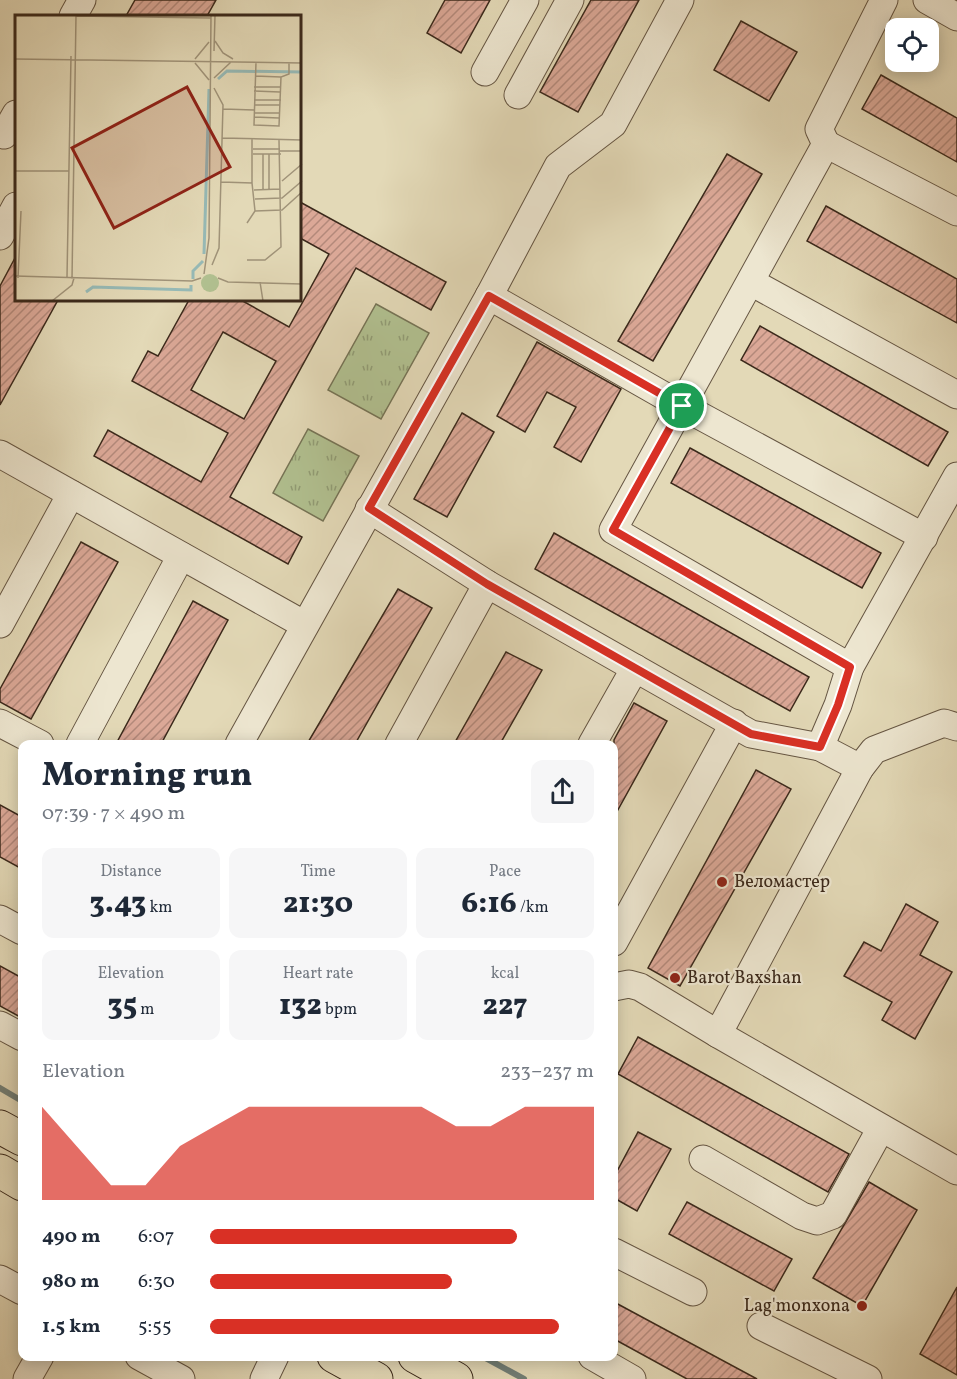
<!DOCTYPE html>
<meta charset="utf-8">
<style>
body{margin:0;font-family:Vollkorn,serif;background:#f6f6f7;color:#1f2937;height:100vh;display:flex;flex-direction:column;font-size:22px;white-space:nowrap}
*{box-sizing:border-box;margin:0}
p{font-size:20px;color:#747a83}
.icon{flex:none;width:33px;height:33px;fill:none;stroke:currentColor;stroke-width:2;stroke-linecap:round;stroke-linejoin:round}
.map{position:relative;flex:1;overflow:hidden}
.details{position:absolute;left:18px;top:740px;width:600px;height:621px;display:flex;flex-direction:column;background:#fff;border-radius:12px;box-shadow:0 3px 15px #0003}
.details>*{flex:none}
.fabs{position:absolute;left:885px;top:18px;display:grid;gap:12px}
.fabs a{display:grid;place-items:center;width:54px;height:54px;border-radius:12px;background:#fff;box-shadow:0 3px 15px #0003;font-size:30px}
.pin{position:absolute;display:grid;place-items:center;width:51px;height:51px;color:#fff;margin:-26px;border:3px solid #fff;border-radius:50%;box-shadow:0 2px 6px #0007}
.round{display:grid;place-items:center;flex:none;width:63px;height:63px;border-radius:12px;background:#f6f6f7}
.overview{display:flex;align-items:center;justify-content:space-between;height:102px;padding:0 24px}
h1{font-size:33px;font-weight:800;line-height:45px}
.metrics{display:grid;grid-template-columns:repeat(3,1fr);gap:9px;height:102px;padding:6px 24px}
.metrics div{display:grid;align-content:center;border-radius:12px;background:#f6f6f7;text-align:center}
.metrics b{font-size:30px;font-weight:800}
.metrics small{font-size:16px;font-weight:400}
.metrics p{font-size:16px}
.chart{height:168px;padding:12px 24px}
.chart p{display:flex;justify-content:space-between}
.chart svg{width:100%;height:108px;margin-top:6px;fill:#d93025;opacity:.7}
ul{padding:0 24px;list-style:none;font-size:20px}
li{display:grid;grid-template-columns:96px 72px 1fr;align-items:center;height:45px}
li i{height:15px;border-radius:8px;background:#d93025}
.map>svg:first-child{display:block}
.grass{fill:url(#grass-tufts);stroke:#767456;stroke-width:1.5}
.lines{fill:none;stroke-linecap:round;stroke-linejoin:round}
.stream{stroke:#727f77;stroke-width:6}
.building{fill:url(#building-hatch);stroke:#3b291b;stroke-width:1.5;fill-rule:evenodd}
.minor-casing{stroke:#655542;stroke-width:29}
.major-casing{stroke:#3b291b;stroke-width:35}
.minor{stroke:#ede6d0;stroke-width:27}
.major{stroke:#e3d9b7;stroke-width:33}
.route-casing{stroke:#fff;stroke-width:12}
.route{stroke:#d93025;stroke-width:8}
.poi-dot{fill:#8f2418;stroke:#ede6d0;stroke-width:2}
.labels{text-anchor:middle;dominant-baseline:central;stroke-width:4.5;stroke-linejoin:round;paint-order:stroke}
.poi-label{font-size:18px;fill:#3b291b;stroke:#ede6d0;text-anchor:start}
.inset-river{fill:none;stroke:#96b9b5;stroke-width:3}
.inset-road{fill:none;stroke:#a09379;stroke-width:1.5}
.view{fill:#8f2418;fill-opacity:0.15;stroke:#8f2418;stroke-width:3}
.inset-edge{fill:none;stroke:#3b291b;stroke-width:3}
</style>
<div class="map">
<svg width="957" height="1379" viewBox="0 0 957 1379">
<defs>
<pattern id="grass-tufts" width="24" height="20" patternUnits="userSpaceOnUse" patternTransform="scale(1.5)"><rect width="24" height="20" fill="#b1c090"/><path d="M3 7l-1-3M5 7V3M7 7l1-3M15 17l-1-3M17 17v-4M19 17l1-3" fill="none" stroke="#919c75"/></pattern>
<pattern id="building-hatch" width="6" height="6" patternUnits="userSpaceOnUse" patternTransform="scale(1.5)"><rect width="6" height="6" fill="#dba897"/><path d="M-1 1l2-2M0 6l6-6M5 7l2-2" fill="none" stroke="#b3897a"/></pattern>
</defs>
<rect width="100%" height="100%" fill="#e3d9b7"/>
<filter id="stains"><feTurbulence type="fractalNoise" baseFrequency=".00333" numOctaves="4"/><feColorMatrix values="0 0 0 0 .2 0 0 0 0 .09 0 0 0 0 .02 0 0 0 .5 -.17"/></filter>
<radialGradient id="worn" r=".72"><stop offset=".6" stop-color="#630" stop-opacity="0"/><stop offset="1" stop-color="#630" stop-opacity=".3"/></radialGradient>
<!-- grass -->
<g class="grass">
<polygon points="376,304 429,333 381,419 328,390"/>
<polygon points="308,429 359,456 323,521 273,493"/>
</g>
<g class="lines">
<!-- stream -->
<g class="stream">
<polyline points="0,1088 22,1101"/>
<polyline points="482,1356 524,1379"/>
</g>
</g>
<!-- building -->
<g class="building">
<polygon points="135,0 216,0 207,16 126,16"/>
<polygon points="445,0 490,0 461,53 427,33"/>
<polygon points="591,0 639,0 578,112 540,92"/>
<polygon points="741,21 797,52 769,101 714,70"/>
<polygon points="881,75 957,118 957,162 862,109"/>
<polygon points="727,154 762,174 653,361 618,341"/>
<path d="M300,202L446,282L431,310L356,268L230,497L302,537L288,564L94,456L108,430L201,482L228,433L132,381L148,351L158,356L189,300H241L289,327L329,254L300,238ZM223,332L276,361L244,419L191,390Z"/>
<polygon points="826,206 957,279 957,323 807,241"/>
<polygon points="16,256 16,300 58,300 0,405 0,286"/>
<polygon points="760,326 948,432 928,466 741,360"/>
<polygon points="537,342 621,389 581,462 554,447 576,407 547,392 525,432 497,416"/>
<polygon points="462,413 494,432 447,517 414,499"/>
<polygon points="690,448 881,553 862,588 671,483"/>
<polygon points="554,533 809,677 790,711 535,569"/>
<polygon points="81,542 118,562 31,719 0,702 0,689"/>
<polygon points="398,589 432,608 355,744 307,744"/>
<polygon points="193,601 228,620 161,744 116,744"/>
<polygon points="506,652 542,670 500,744 454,744"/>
<polygon points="634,703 667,721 614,817 614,740"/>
<polygon points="756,770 791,789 680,986 648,968"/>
<polygon points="0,805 22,817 22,869 0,857"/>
<polygon points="906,904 938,922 920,955 952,972 915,1039 882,1020 892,1002 844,976 864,942 881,951"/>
<polygon points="0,966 22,978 22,1018 0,1006"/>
<polygon points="638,1037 849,1154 828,1192 618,1074"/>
<polygon points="638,1132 671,1149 637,1211 614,1198 614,1177"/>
<polygon points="869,1182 917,1210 862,1306 813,1278"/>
<polygon points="687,1202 792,1259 774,1291 669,1234"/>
<polygon points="957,1287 957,1375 920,1354"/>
<polygon points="614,1302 757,1379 687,1379 614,1339"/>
</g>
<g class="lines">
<defs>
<g id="minor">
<polyline points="927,0 957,17"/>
<polyline points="73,16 82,0"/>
<polyline points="485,72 525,0"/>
<polyline points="518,95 570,0"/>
<polyline points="4,135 16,114"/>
<polyline points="826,144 957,212"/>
<polyline points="0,236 16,206"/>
<polyline points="751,282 957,395"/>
<polyline points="489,296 682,406 924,537"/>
<polyline points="0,454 305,625"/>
<polyline points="369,509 487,584 751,734 820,747 860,768"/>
<polyline points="0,624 71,494"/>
<polyline points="850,667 613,530 826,144 819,129 884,0"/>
<polyline points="0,723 40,744"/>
<polyline points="80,744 181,556"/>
<polyline points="239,744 489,296 558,166 613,124 680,0"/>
<polyline points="399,744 487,584"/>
<polyline points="592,744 635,668"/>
<polyline points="820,747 838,705 850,667 957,476"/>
<polyline points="0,919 22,931"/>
<polyline points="614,942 734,723"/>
<polyline points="614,987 629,984 640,987 718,1034 957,1171"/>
<polyline points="0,1025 22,1037"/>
<polyline points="718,1034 860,768 874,750 944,723 957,727"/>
<polyline points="703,1159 802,1216 817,1221 833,1215 881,1128"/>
<polyline points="614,1252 693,1292"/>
<polyline points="0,1279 22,1291"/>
<polyline points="761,1326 868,1379"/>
<polyline points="139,1356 181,1379"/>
<polyline points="592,1356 632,1379"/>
<polyline points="27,1379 40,1356"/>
<polyline points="264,1379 275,1356"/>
</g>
<g id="major">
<polyline points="0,1127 22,1139"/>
<polyline points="0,1171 22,1184"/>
<polyline points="334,1356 376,1379"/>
<polyline points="415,1356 456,1379"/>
</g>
</defs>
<!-- minor casing -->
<use href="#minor" class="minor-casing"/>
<!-- major casing -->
<use href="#major" class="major-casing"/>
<!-- minor -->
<use href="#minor" class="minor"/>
<!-- major -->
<use href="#major" class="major"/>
</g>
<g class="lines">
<defs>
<polygon id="route" points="489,296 682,406 613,530 850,667 838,705 820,747 751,734 487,584 369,508"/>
</defs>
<!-- route casing -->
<use href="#route" class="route-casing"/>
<!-- route -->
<use href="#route" class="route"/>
</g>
<!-- markers -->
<g class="poi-dot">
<circle cx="722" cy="882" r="6"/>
<circle cx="675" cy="978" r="6"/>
<circle cx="862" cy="1306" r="6"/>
</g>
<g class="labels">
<!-- poi labels -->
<g class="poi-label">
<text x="734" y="882">Веломастер</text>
<text x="687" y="978">Barot Baxshan</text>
<text x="850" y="1306" text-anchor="end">Lag'monxona</text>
</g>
</g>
<!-- overview -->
<g transform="translate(15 15)">
<rect width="286" height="286" fill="#e3d9b7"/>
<path d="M186 268a9 9 0 1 1 18 0a9 9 0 1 1-18 0Z" fill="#b1c090"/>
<path class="inset-river" d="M203,64L212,56L287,57M189,239L194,74M178,264V256L188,246M71,277L78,272L176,275V270"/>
<path class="inset-road" d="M61,1L196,3M200,26L208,38L218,44M199,36L200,0M0,44L287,48M180,44L194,27M241,47L239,110L264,111L266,62L274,59V48M180,48L194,65M240,61L266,62M199,63L216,47M239,72H265M239,76L265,77M239,85H266M239,90H265M208,94L239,95M239,98H264M239,102L264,103M207,123L287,125M237,123V168M238,134H265M265,136H287M238,139H266M248,139V175M0,156H54M267,166L287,149M206,167L237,168L240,196L232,208M239,175L265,174M254,175V139M240,184L267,183L287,166M240,196L267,195L287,177M232,245H250L266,232L264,125M197,250L204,233L208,90L199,73M189,259L194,223L196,0M0,261L177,266L186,263M52,262L56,41M3,263L6,196M203,263L213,267L287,269M57,264L61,0M245,267L248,286M37,286L57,270L59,263"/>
<path class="view" d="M172,72L215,152L99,213L57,133Z"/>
<rect width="286" height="286" class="inset-edge"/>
</g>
<rect width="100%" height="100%" filter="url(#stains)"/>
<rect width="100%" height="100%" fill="url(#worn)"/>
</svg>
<div class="fabs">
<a><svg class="icon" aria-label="locate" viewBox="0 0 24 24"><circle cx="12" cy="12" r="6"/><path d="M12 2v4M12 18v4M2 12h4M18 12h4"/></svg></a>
</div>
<div class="pin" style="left:682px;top:406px;background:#1e9e55"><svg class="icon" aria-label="arrive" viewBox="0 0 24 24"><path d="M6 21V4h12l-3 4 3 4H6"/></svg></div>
<section class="details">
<div class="overview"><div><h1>Morning run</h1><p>07:39 · 7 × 490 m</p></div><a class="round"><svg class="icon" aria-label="share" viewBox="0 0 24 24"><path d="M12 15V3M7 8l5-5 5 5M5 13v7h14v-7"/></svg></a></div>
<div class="metrics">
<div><p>Distance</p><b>3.43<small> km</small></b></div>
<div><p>Time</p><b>21:30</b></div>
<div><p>Pace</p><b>6:16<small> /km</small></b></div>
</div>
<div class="metrics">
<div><p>Elevation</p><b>35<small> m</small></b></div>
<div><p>Heart rate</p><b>132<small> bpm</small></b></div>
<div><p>kcal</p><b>227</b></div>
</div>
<div class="chart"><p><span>Elevation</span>233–237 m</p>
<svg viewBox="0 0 160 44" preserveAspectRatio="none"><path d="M0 44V6L10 22L20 38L30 38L40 22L50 14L60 6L70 6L80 6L90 6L100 6L110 6L120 14L130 14L140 6L150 6L160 6V44z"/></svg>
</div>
<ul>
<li><b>490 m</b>6:07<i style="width:80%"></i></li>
<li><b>980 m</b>6:30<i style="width:63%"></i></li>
<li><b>1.5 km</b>5:55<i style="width:91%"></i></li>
</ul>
</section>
</div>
